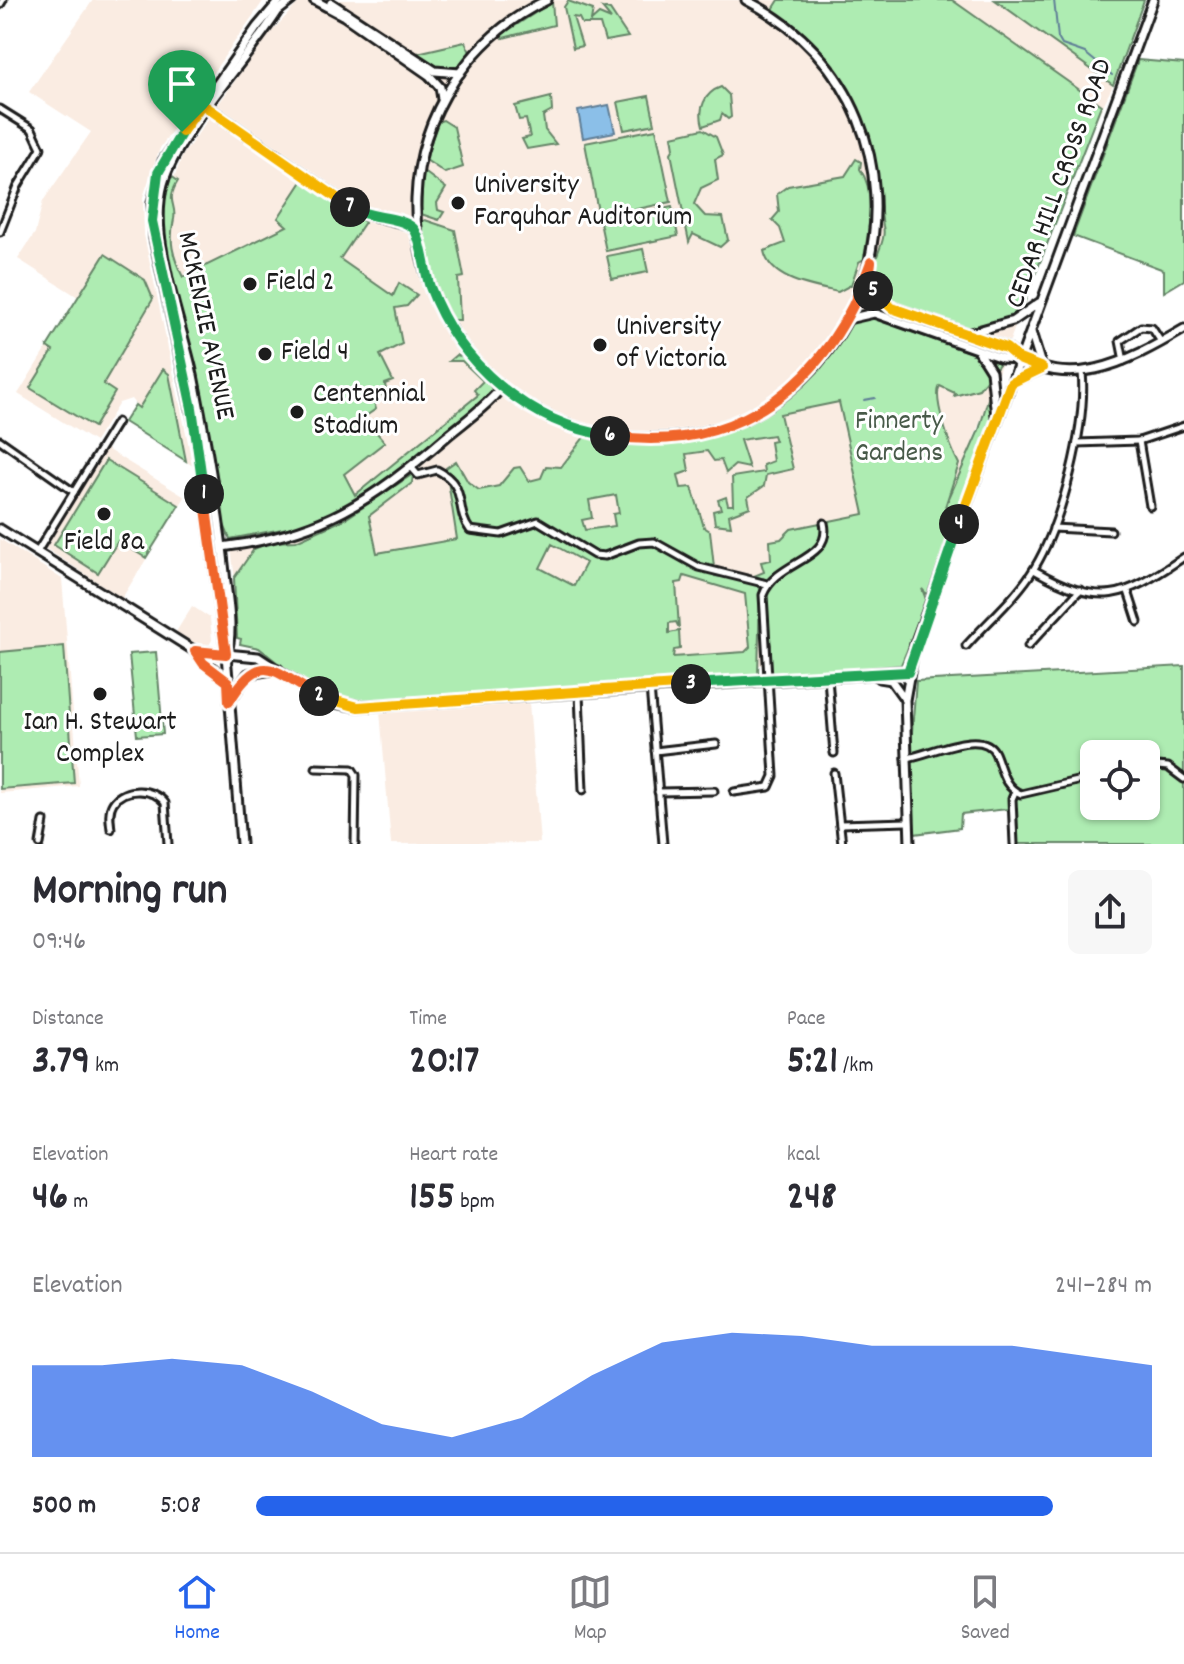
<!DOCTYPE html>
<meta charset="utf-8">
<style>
body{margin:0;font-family:Dekko,sans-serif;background:#f7f7f7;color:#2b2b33;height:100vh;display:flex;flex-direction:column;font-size:30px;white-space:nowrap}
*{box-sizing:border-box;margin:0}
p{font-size:26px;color:#7c7c81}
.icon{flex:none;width:44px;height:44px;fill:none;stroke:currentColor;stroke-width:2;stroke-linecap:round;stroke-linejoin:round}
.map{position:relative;height:844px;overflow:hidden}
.sheet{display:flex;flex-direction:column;background:#fff;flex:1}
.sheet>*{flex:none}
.tools{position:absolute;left:1080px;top:740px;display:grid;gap:16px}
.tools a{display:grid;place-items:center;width:80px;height:80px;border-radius:12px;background:#fff;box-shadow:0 2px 6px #0004;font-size:40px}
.pin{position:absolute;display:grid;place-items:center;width:68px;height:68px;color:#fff;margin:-82px -34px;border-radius:50% 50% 50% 0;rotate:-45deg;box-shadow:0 0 8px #0007}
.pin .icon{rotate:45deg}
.km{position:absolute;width:40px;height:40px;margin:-20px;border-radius:50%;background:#222;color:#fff;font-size:22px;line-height:40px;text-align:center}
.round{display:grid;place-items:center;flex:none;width:84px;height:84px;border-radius:12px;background:#f7f7f7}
.summary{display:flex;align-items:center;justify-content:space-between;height:136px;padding:0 32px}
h1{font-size:44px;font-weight:700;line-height:60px}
.figures{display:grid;grid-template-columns:repeat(3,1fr);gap:12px;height:136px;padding:8px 32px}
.figures div{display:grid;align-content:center}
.figures b{font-size:40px;font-weight:700}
.figures small{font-size:22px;font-weight:400}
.figures p{font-size:22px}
.chart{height:224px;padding:16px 32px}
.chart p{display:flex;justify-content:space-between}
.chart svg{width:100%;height:144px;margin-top:8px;fill:#2563eb;opacity:.7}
ul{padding:0 32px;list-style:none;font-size:26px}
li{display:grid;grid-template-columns:128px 96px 1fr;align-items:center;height:60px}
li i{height:20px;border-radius:10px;background:#2563eb}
.menu{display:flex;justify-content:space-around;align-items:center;height:112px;border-top:2px solid #e1e1e2;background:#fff;font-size:22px;color:#7c7c81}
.menu a{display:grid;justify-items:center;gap:4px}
.menu .current{color:#2563eb}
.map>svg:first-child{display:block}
.built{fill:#faece2}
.green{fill:#aeecb2;stroke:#658467;stroke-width:2;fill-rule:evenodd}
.water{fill:#8bbfe8;stroke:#5f7e96;stroke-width:2}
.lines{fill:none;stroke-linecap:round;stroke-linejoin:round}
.stream{stroke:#5f7e96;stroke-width:2}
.street-casing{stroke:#1c1c1c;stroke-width:11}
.secondary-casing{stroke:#1c1c1c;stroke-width:13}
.street{stroke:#fff;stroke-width:5}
.secondary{stroke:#fff;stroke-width:7}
.split-1-casing{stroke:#fff;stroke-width:16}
.split-2-casing{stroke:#fff;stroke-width:16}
.split-3-casing{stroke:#fff;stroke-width:16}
.split-4-casing{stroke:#fff;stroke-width:16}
.split-5-casing{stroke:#fff;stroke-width:16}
.split-6-casing{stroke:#fff;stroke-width:16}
.split-7-casing{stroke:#fff;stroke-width:16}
.split-8-casing{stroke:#fff;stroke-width:16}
.split-1{stroke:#22a559;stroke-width:10}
.split-2{stroke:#f0652b;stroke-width:10}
.split-3{stroke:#f5b400;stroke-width:10}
.split-4{stroke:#22a559;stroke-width:10}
.split-5{stroke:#f5b400;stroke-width:10}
.split-6{stroke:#f0652b;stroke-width:10}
.split-7{stroke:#22a559;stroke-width:10}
.split-8{stroke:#f5b400;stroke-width:10}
.poi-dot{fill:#1c1c1c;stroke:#fff;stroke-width:3}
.labels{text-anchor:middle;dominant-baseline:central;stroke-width:6;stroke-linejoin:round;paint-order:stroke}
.street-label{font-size:28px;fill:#1c1c1c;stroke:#fff}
.poi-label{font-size:28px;fill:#1c1c1c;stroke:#fff;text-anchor:start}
.park-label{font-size:28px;fill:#485a49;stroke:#fff}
</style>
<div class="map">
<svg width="1184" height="844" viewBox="0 0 1184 844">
<rect width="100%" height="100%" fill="#fff"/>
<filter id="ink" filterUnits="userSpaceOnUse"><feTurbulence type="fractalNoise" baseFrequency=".0125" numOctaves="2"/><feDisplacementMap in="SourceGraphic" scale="16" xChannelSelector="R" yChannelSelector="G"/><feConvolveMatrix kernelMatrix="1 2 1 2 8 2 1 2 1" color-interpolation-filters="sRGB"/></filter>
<g filter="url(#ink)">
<!-- built -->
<g class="built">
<polygon points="93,0 264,0 160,148 143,197 144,235 193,466 124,422 135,404 131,399 119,403 95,442 18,394 78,297 18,259 35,233 43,201 91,132 29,92"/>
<polygon points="301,0 1144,0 1113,85 1078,157 911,608 839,661 359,685 242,639 231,547 168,239 166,198 183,155 262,42"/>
<polygon points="105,448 185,497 122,598 45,548"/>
<polygon points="0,539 62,579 79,786 0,793"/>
<polygon points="192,606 210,618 212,640 209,645 193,642 176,632"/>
<polygon points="529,702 540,843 391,844 380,711"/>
</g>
<!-- green -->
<g class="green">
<path d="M779,0H952L1101,105L1020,314C1006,320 991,327 977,329C950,331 896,310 877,291C865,262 888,246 883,226C879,207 880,185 876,165C863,99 825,51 772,11Z"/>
<polygon points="995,0 1144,0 1113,85"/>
<polygon points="568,1 593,10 591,21 599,14 611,19 602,8 610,10 628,37 605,41 600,24 582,24 579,18 573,17 582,46 573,48 564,7"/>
<polygon points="552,2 554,25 503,38 501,35"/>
<path d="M465,42L471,54C447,82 439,70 413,54Z"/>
<polygon points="1138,60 1184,64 1184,280 1164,292 1164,270 1073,236"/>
<path d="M721,87L729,95L731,117L728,119L722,114L720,120L703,126C698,109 704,93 721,87Z"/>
<polygon points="649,96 655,124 624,130 618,102"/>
<polygon points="551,97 552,111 543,116 545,130 556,144 527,149 522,139 530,137 526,119 519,120 515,106"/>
<polygon points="443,120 454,127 463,167 445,173 426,160 437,122"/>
<polygon points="656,129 671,202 599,217 585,143"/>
<polygon points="703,129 716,137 723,155 715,159 718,180 701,188 694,204 705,216 723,217 728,240 720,247 693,234 689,242 671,153 674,148 672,136"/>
<path d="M856,159L861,162L860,169C877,193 868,231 864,259L859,262L851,285L838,292C811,286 770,280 764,251L785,243L780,228L772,220L779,212L777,194L788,186L845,176Z"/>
<polygon points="423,171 446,188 437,203 438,210 444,212 439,220 421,214"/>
<path d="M171,176L178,181C165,202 177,204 174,219C169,240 172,256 183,277L287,226L278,218L303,180L365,222L340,259L393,296L399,283L417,295L407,306L395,308L402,344L380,355L393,381L385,384L386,390L374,402L376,409L363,418V427L370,425L385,442L344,474L355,495L478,395L474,390L483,381L462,361H449L456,355C470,356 493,381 492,394L416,458L352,504L298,526L230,539L220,515L163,224L164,204Z"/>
<polygon points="672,207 678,236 606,251 600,222"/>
<path d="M425,220L455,230L464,277L458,278L460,320H449C433,288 423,257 421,222Z"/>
<polygon points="643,249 648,272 612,279 607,256"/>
<polygon points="105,254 145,280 153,299 103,384 115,392 94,427 30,388 53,351 47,347"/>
<path d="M870,317L1000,363L979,389L954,396L955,393L940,386C932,398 951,449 959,464L945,507L979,430L990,392L994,412L929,597L922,589L927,602L901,665L775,677L769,672L771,645L765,628V579L754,576L764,572L761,562L771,560L770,541L781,539L791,529L864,514L839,402L780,414L793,469L766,475L764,486L748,497L750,507L729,515L731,526L715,524L713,511L721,509L718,500L726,497L728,505H733L732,477L764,472L763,465L773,461L770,442L775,441L773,435L740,440L749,468L735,465L726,473L721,460L714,461L707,451L686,454L689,471L678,475L681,488L692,487L704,527L710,531L715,576L749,580L760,588L758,676L476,698L358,700L319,692L299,680L259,648L240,644L241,639L237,638L234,578L254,549L270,542L296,541L345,519L413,474L412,483L369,516L377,553L457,539L446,468L456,461L468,482L479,490L499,486L514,468L520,467L529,481L541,478L546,466L561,467L585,436L611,445L665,443L748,423L794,392L849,323ZM616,495L619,513L613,514L615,526L585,530L582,520L592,518L589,500ZM552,544L586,563L574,586L540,568ZM684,576L745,594L750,647L745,652L673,657L674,650L680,649L679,631L669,633V623L676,622L679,628L676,583L682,582Z"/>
<polygon points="163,369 169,374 186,461 124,422 135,405 139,408"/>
<polygon points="106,460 179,505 146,558 118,541 98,573 54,545"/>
<polygon points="64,646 74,783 0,789 0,652"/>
<polygon points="156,652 163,734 137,736 129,654"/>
<path d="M1184,666V844H1018L1017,808L961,814L960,828L914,834L911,744L916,681ZM1094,754H1146V806H1094Z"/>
</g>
<!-- water -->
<polygon class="water" points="609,105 615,132 583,138 578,111"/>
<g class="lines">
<!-- stream -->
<g class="stream">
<polyline points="1054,0 1058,38 1062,45 1085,53 1112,75"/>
<polyline points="864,400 875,398"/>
</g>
<defs>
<g id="street">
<polyline points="0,5 3,0"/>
<polyline points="0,109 32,129 41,148 18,186 0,232"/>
<polyline points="1124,361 1120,341 1141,327 1152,328 1161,342"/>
<polyline points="0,440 74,492"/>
<polyline points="1139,441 1150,506"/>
<polyline points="1077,443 1139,441 1184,426"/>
<path d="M411,467L418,475L437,470C469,486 454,509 470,530L501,534L538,521L594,555L605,556L639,543L654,542L699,567L767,584"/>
<polyline points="1053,528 1111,531"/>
<polyline points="37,552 117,422"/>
<path d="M1034,570C1102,608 1122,599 1184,557"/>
<polyline points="1128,591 1138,622"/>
<path d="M966,646C988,621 1018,596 1035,567C1062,522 1087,424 1082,372"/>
<polyline points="1028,646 1080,590"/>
<polyline points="828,678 834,753"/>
<polyline points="650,687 663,844"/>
<polyline points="579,694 583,790"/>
<polyline points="655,751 716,744"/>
<path d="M906,758C927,756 983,726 995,753C1002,769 1003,787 1021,794L1094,777"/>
<polyline points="1146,765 1168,767 1184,779"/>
<polyline points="316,768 352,769 356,775 355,844"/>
<polyline points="834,773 842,844"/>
<polyline points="658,792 714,791"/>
<path d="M734,792L769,787L774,776L763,595C776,560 833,561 824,523"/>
<polyline points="840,824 907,822"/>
<path d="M111,829C110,821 108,811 113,803C124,786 154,788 165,803L168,844"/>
<polyline points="40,844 44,821"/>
<polyline points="1014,844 1012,799 1015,792"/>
</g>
<g id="secondary">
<polyline points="314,0 344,16 429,75 440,87 442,99"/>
<path d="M547,0C471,36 419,114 416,199C414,267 441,331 490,377C528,413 579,435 631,438C884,454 970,115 746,0"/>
<polyline points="331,3 435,71 460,73"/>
<polyline points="206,106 358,212 410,225 417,233"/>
<path d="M869,273L872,289L887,306L1006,348C1065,396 1128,362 1184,329"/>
<polyline points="848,319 874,313 1002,358 1017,359"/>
<polyline points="1031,332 1042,368"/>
<polyline points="967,334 1013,321 1039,303"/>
<polyline points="979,352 991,371 996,416"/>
<polyline points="1013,381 1041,369"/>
<polyline points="0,529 195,651 258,657 311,692 335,703 358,707 908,672"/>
<path d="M222,547C321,535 372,501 446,437C465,421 486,407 501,388"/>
<path d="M227,652C234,629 227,597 225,573C218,507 206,440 193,375C181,319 148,239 163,184C178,131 247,60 278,11L292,0"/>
<polyline points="196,653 228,682"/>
<polyline points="879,678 891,680 904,698"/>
<polyline points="229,702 248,674 278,669"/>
<polyline points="241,844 226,654 196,431 154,238 152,203 163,161 257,27 280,0"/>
<polyline points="910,844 905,700 915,644 1153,0"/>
</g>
</defs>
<!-- street casing -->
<use href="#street" class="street-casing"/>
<!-- secondary casing -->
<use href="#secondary" class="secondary-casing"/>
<!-- street -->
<use href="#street" class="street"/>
<!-- secondary -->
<use href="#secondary" class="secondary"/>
</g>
</g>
<g class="lines" filter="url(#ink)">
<defs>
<polyline id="split-1" points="182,132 158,173 152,221 192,408 204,494"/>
<path id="split-2" d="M204,494L226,654L195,651L203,663L228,682L229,702C263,645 276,675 319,696"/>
<polyline id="split-3" points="319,696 358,707 691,684"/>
<polyline id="split-4" points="691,684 908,672 959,524"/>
<polyline id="split-5" points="873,291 892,308 1006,348 1019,359 1042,368 1011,383 959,524"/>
<path id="split-6" d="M610,436C740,455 830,381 871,262L869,277L873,291"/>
<path id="split-7" d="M350,207C368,219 398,215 413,228C421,235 425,274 430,287C459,364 527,423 610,436"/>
<polyline id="split-8" points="182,132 202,104 350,207"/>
</defs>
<!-- split-1 casing -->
<use href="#split-1" class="split-1-casing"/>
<!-- split-2 casing -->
<use href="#split-2" class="split-2-casing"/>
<!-- split-3 casing -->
<use href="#split-3" class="split-3-casing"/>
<!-- split-4 casing -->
<use href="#split-4" class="split-4-casing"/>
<!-- split-5 casing -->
<use href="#split-5" class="split-5-casing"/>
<!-- split-6 casing -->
<use href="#split-6" class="split-6-casing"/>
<!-- split-7 casing -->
<use href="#split-7" class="split-7-casing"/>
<!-- split-8 casing -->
<use href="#split-8" class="split-8-casing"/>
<!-- split-1 -->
<use href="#split-1" class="split-1"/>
<!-- split-2 -->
<use href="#split-2" class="split-2"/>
<!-- split-3 -->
<use href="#split-3" class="split-3"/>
<!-- split-4 -->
<use href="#split-4" class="split-4"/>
<!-- split-5 -->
<use href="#split-5" class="split-5"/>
<!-- split-6 -->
<use href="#split-6" class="split-6"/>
<!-- split-7 -->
<use href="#split-7" class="split-7"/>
<!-- split-8 -->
<use href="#split-8" class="split-8"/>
</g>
<!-- markers -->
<g class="poi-dot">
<circle cx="458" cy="203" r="8"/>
<circle cx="250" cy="284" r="8"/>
<circle cx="600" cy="345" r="8"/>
<circle cx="265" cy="354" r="8"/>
<circle cx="297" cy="412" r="8"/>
<circle cx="104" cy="514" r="8"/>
<circle cx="100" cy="694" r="8"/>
</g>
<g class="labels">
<!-- street labels -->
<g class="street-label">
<text transform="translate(1061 184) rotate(-70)">CEDAR HILL CROSS ROAD</text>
<text transform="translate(204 326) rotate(78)">MCKENZIE AVENUE</text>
</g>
<!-- poi labels -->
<g class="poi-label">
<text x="474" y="187">University<tspan x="474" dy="32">Farquhar Auditorium</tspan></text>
<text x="266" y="284">Field 2</text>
<text x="616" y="329">University<tspan x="616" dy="32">of Victoria</tspan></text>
<text x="281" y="354">Field 4</text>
<text x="313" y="396">Centennial<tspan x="313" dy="32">Stadium</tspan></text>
<text x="104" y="544" text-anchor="middle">Field 8a</text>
<text x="100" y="724" text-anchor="middle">Ian H. Stewart<tspan x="100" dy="32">Complex</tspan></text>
</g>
<!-- park labels -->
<g class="park-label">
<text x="899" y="423">Finnerty<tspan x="899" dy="32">Gardens</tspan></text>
</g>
</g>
</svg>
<div class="tools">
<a><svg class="icon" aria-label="locate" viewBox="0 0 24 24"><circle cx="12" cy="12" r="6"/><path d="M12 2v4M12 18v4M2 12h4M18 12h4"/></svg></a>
</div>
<div class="pin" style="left:182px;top:132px;background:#1e9e55"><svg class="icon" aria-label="arrive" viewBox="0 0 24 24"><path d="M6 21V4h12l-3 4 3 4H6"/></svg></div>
<b class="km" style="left:204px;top:494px">1</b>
<b class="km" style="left:319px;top:696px">2</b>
<b class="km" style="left:691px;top:684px">3</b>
<b class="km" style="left:959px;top:524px">4</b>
<b class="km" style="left:873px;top:291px">5</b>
<b class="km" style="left:610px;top:436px">6</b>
<b class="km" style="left:350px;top:207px">7</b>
</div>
<section class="sheet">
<div class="summary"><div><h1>Morning run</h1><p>09:46</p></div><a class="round"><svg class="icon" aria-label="share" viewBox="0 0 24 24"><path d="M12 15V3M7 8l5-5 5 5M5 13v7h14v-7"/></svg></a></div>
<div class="figures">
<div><p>Distance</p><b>3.79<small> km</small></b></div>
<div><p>Time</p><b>20:17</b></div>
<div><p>Pace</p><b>5:21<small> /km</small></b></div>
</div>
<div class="figures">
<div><p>Elevation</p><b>46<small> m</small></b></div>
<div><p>Heart rate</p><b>155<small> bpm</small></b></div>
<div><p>kcal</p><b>248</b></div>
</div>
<div class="chart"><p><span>Elevation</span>241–284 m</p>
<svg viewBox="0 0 160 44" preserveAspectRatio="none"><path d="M0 44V16L10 16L20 14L30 16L40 24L50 34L60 38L70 32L80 19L90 9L100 6L110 7L120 10L130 10L140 10L150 13L160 16V44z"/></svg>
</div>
<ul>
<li><b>500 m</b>5:08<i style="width:89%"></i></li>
</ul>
</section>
<nav class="menu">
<a class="current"><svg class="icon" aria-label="home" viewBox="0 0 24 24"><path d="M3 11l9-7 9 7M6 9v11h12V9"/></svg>Home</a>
<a><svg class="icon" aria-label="map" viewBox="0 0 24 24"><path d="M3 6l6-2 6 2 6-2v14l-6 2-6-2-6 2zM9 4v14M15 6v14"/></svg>Map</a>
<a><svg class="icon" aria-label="saved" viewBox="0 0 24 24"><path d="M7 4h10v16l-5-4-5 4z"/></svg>Saved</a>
</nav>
